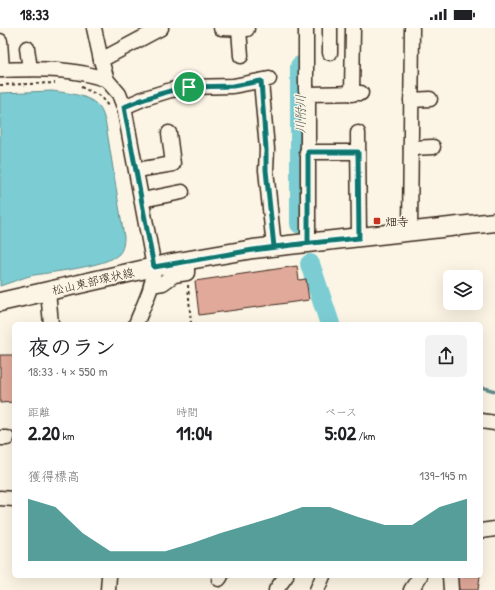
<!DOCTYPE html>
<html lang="ja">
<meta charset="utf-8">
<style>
body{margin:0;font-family:"Patrick Hand","Klee One",sans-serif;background:#f2f2f2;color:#202124;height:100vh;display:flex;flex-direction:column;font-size:15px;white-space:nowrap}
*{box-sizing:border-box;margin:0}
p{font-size:13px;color:#757577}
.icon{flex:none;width:22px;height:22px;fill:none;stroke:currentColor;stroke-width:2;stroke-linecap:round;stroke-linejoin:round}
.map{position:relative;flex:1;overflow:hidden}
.details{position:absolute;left:12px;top:294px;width:471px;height:256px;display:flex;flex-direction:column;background:#fff;border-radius:6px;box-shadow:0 4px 16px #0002}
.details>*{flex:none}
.controls{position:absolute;left:443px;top:242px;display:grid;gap:8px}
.controls a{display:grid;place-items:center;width:40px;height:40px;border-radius:6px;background:#fff;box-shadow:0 4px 16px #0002;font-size:20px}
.pin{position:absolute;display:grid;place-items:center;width:34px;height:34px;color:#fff;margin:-17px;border:2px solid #fff;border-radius:50%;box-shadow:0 1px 4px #0007}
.round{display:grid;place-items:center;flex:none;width:42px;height:42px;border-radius:6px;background:#f2f2f2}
.summary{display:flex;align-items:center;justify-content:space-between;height:68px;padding:0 16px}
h1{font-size:22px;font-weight:700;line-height:30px}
.figures{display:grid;grid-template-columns:repeat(3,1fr);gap:6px;height:68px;padding:4px 16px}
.figures div{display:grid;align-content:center}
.figures b{font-size:20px;font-weight:700}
.figures small{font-size:11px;font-weight:400}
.figures p{font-size:11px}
.chart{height:112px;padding:8px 16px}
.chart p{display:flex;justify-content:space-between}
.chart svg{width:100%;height:72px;margin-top:4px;fill:#0f766e;opacity:.7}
.status{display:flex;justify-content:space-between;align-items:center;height:28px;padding:0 20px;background:#fff;direction:ltr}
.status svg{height:11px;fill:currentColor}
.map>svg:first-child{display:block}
.water{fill:#7ccdd3;stroke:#628c8b}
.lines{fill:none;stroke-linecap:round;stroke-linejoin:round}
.stream{stroke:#628c8b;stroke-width:3.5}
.river{stroke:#7ccdd3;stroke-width:20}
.building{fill:#e1a99a;stroke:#3b2a1e}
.minor-casing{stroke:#3b2a1e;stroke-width:17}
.major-casing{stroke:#3b2a1e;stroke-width:21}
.path{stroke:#3b2a1e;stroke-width:2;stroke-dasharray:3 3;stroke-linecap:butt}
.minor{stroke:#fcf5e5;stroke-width:14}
.major{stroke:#fcf5e5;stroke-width:18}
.route-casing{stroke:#fff;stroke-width:8}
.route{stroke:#0f766e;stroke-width:5}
.poi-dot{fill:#c8321e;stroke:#fcf5e5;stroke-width:1.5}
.labels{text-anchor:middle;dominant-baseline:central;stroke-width:3;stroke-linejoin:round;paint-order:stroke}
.poi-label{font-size:12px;font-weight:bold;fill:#3b2a1e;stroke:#fcf5e5;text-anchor:start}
.street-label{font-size:12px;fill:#3b2a1e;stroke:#fcf5e5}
.water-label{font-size:13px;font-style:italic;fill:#4e5b54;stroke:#fcf5e5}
</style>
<div class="status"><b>18:33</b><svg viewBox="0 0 49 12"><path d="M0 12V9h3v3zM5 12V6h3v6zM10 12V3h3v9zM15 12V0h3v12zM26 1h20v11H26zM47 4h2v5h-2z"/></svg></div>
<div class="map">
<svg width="495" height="562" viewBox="0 0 495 562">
<rect width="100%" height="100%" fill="#fcf5e5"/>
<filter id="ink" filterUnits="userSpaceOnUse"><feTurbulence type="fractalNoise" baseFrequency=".025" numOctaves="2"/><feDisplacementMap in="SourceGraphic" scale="8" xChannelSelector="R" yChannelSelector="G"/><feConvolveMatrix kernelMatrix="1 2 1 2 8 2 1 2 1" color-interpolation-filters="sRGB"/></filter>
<g filter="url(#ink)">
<!-- water -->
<path class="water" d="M52,63C68,65 95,67 102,84C104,88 105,93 106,97L124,209C124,215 123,222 119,226C106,239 49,244 29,248C19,251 10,255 0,258V65Z"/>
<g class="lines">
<!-- stream -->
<polyline class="stream" points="481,359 495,363"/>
<!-- river -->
<g class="river">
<polyline points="300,196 300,38"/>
<polyline points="310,236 330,296"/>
</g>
</g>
<!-- building -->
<g class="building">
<polygon points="297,238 299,252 306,251 309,272 199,287 195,253"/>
<polygon points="0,327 14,327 14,374 0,375"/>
<polygon points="457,548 480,548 478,562 455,562"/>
</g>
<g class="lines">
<defs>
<g id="minor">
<path d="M94,0L101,32L107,52L119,66L124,79L154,239C154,259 143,278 136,296"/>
<polyline points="221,0 247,1"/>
<polyline points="306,0 306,62 308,66"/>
<polyline points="239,1 241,28"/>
<polyline points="0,13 2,42"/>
<polyline points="27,20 30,41"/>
<polyline points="330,25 330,0"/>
<polyline points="101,32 161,0"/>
<path d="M0,42C37,41 72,39 107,52"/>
<polyline points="261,53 267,121 266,142 274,219"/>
<polyline points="352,66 353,0"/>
<polyline points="411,72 430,71"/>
<polyline points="124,79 145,70 171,62 189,59 233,58 269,51"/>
<polyline points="358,105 359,209"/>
<polyline points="411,120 433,119"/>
<polyline points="307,124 358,124"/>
<polyline points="137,142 173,136 169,105"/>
<polyline points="142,172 182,164"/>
<polyline points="410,204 412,0"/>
<polyline points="308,215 308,66 361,65"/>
<polyline points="151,257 163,255 174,247 187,245 187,232"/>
<polyline points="48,263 51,296"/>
<polyline points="481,393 495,395"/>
<polyline points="0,410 7,410"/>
<polyline points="0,470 14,471"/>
<polyline points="481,503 495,501"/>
<polyline points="450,548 451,562"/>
<polyline points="219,551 221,548"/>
<polyline points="108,562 109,548"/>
<polyline points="276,562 286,548"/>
<polyline points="317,562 323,548"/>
<polyline points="411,562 420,548"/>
</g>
<polyline id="major" points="0,274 172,235 253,221 495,194"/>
</defs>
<!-- minor casing -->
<use href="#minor" class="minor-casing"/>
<!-- major casing -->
<use href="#major" class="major-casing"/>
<!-- path -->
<g class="path">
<polyline points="0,57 55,55"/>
<polyline points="81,59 100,68 109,79"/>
<polyline points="188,257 191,296"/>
</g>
<!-- minor -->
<use href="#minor" class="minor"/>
<!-- major -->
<use href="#major" class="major"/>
</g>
</g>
<g class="lines" filter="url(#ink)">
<defs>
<path id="route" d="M189,59C166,63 145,70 124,79L154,239L253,222L308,215V124H358L359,210L274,219L266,142V121L261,53L233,58L189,59"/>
</defs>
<!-- route casing -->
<use href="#route" class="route-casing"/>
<!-- route -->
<use href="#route" class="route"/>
</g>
<!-- markers -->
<rect class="poi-dot" x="373" y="189" width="8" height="8" rx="2"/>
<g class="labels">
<!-- poi labels -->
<g class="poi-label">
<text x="385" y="193">畑寺</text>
</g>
<!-- street labels -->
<g class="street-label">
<text transform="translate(93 253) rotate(-13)">松山東部環状線</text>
</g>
<!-- water labels -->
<g class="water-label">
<text transform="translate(300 86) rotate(-90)">川附川</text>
</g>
</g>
</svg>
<div class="controls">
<a><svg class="icon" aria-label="layers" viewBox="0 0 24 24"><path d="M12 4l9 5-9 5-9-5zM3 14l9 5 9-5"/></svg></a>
</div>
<div class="pin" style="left:189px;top:59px;background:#1e9e55"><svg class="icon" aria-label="arrive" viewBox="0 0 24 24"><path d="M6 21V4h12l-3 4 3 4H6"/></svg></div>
<section class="details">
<div class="summary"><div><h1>夜のラン</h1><p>18:33 · 4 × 550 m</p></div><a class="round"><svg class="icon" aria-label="share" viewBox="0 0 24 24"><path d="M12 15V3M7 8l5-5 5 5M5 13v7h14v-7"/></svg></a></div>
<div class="figures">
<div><p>距離</p><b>2.20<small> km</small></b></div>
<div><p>時間</p><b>11:04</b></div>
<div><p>ペース</p><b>5:02<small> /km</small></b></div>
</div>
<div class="chart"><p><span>獲得標高</span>139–145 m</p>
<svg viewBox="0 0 160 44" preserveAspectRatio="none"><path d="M0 44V6L10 11L20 27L30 38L40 38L50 38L60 33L70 27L80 22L90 17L100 11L110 11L120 17L130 22L140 22L150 11L160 6V44z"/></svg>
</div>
</section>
</div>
